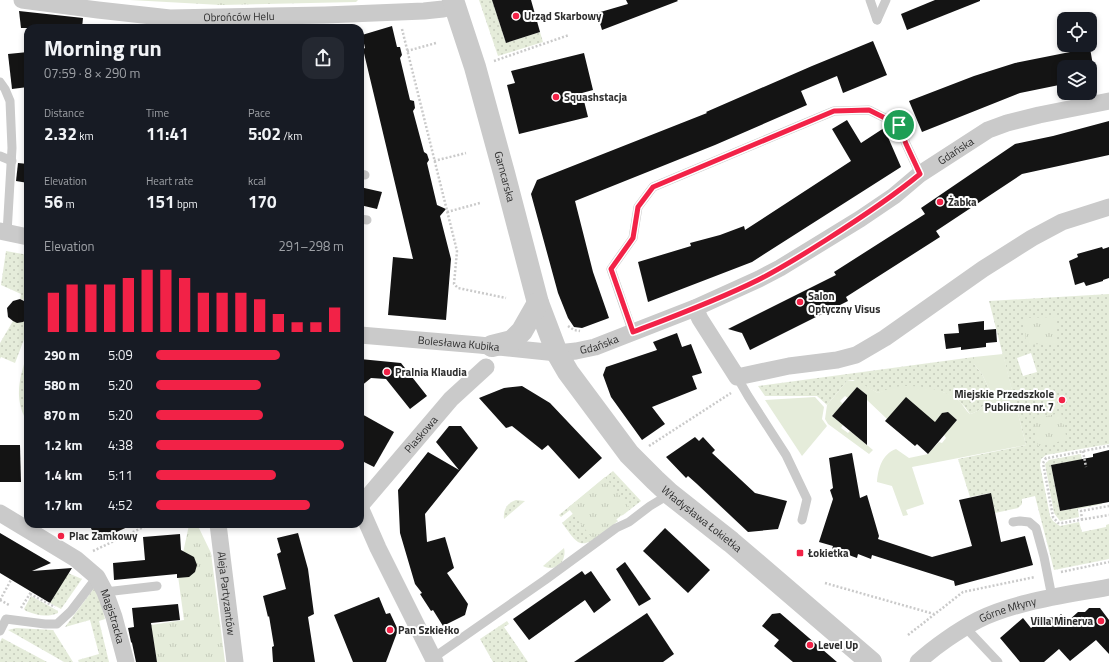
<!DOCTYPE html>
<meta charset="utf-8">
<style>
body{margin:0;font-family:"Titillium Web",sans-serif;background:#242831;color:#f1f3f6;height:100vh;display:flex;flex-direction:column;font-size:15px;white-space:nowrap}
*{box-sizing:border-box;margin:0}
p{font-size:13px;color:#9ea1a6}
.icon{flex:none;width:22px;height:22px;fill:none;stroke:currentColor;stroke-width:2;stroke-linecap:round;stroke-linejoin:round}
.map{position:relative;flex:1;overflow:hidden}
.sheet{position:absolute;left:24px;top:24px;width:340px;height:504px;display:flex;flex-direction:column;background:#171b24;border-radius:12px;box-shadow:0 2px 6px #0003}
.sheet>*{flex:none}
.tools{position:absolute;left:1057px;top:12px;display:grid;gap:8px}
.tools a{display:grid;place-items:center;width:40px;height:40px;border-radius:8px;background:#171b24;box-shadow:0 2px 6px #0003;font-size:20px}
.pin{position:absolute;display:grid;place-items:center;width:34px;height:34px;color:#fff;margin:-17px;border:2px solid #fff;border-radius:50%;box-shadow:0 1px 4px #0007}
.round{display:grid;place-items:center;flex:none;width:42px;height:42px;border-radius:12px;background:#242831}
.headline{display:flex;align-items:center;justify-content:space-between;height:68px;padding:0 20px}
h1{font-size:22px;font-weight:700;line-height:30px}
.figures{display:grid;grid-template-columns:repeat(3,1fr);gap:6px;height:68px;padding:4px 20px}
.figures div{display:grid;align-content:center}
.figures b{font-size:17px;font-weight:700}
.figures small{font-size:11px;font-weight:400}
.figures p{font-size:11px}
.chart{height:112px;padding:8px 20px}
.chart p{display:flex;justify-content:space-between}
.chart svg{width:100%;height:72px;margin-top:4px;stroke:#f22247;stroke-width:6}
ul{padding:0 20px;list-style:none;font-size:13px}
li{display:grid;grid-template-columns:64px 48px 1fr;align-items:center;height:30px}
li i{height:10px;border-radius:5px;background:#f22247}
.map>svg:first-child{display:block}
.grass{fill:url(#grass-dots);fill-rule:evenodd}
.park{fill:url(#park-tufts)}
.garden{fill:#e5ecda}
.building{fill:#141414}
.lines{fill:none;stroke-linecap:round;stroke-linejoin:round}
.path{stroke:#cacaca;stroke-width:2.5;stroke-dasharray:2 2;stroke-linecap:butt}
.service{stroke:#cacaca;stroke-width:9}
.minor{stroke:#cacaca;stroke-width:17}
.tertiary{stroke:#cacaca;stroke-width:22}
.route-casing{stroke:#fff;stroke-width:8}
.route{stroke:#f22247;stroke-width:5}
.poi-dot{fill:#f22247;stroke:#fff;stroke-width:1.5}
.labels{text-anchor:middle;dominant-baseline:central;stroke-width:4;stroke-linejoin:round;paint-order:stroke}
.poi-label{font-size:11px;font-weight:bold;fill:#2d2d2d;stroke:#fff;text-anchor:start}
.street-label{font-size:11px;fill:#2d2d2d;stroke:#fff}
</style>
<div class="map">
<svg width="1109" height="662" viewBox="0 0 1109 662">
<defs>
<pattern id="grass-dots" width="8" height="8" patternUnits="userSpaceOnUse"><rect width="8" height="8" fill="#e5ecda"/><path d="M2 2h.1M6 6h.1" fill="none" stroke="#c5cbbb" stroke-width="1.8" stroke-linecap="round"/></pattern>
<pattern id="park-tufts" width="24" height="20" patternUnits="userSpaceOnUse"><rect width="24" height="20" fill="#e5ecda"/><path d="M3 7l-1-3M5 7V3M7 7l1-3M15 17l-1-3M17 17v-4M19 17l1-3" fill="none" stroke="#c5cbbb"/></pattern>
</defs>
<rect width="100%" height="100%" fill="#fff"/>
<!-- grass -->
<g class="grass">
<polygon points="479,0 492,0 506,43 540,32 543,42 498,56"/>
<polygon points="6,251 28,255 28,303 24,300 20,299 21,294 1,285"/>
<path d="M1109,294V444L1046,455L1041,459L1040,465L1050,516L1053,521L1060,526L1079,522L1082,532L1106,527V525L1109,524V559L1054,570L1035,496L1022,499V504L1018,508L995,513L990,493L970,497L958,459L1026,445L989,301ZM1031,353L1037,372L1023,376L1017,358Z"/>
<path d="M28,318V329L15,363L1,357L0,359V343L13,321C18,323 24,323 28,318Z"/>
<path d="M28,351V373H25L24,389L28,403V410L26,411L27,415L24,416C14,393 21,374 28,351Z"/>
<path d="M974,357V364L982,374L989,389C985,402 985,410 970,414L965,407L957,399L943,392L894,388L878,393L853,380L847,381L827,405L817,396H765L758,386Z"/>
<polygon points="1081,454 1083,467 1073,461 1051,465 1060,511 1087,506 1099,486 1102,504 1078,509 1079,517 1060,521 1054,513 1045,464 1049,460"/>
<polygon points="613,471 641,501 623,515 620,516 614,510 575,506 561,517 559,515"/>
<path d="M516,500L525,501L504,519C503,510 507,503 516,500Z"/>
<path d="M576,511L611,514L618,521C610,527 589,549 578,542C572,538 567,529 562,523Z"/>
<path d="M564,548C567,561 556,573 543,566Z"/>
<polygon points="68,573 82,579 61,609 50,603"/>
<polygon points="95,587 101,604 105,619 99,621 109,662 79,662 78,660 99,654 90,620 65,627"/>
<path d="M31,596L58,611V613C46,618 37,615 26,611L24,609Z"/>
<polygon points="507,621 509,624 504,627 528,662 493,662 480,639"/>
<polygon points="16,628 53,630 73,662 64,662 8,630"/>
<polygon points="2,638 47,662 0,662 0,642"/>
</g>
<!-- park -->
<g class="park">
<polygon points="130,0 358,0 356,2 221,5"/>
<polygon points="1056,317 1057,343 1026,345 1024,318"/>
<polygon points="1061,413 1067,440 1038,446 1032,419"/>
<polygon points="605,477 630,508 593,539 568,508"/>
<polygon points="189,525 198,526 211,553 225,662 157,662 151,625 184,620 175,554 183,553"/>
</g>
<!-- garden -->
<g class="garden">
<path d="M1003,354L1026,445L912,467L924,504L906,510L908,515L903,516L892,486L877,482C878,469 882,454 896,449L909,458L928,454L939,442L942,443L946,438L944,435L957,420L948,412L943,413L933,425L887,419L867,400V395L857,387L848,398L845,396L840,401L843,404L832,416L843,425L841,428L848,433L850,431L873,450L869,454L828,424L825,419L827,405L847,381H857L878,393C883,391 889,388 895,387C914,384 943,388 958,400C963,404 965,410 970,414C985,410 985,402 989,389L982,374L974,364V357Z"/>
<polygon points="815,397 824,407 822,419 827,426 802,456 765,400"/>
</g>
<!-- building -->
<g class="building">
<polygon points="492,0 531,0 540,32 506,43"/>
<polygon points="626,0 677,0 678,1 602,30 597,13 628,4"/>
<polygon points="935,0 980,0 980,1 907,30 901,14"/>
<polygon points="19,11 83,18 82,28 21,28"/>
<polygon points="392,26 397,47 400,47 402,55 400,58 410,100 414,101 415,108 413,111 424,152 427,154 429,160 427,163 437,205 446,209 440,216 451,259 446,320 388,315 393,257 413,259 363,49 365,48 362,35"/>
<polygon points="873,41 887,75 843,93 837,76 801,91 807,105 715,145 575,201 593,272 609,318 582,328 574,327 568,318 558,293 531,194 537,180 707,113 706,112 812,66"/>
<polygon points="1090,48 1095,77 1090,78 1090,67 1064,67 1064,84 1020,93 922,132 909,101 974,76 1015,63"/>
<polygon points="28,52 28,87 12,89 8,54"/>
<polygon points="584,53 593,90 582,93 588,117 519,134 507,85 515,83 511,71"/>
<polygon points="847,120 861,143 884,128 901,167 752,262 648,302 638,262 691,246 690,243 720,235 744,226 745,230 851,161 832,129"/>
<polygon points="1109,121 1109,155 1022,174 936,231 940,237 846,297 848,301 750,350 742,333 728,329 836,275 834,272 925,214 921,208 1015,144 1053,136"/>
<polygon points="18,163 28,164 28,183 16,181"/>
<polygon points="360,187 382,192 377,209 360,205"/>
<polygon points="1102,247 1103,249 1109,247 1109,278 1103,280 1103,281 1086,286 1084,282 1075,285 1069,261 1078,257 1077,254"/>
<polygon points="20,299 28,303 28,319 23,322 17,323 13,321 8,317 7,308 13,301"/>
<polygon points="984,321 984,330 996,329 997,342 986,343 986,347 961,350 961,347 946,349 944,334 959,333 958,324"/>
<polygon points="677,333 682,347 691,344 702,373 692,376 697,389 652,407 665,424 642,440 611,397 603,375 606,367 657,350 653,342"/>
<polygon points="360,359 401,363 427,396 410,409 386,379 371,378 360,387"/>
<polygon points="522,386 550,403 602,458 579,479 548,445 542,450 512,426 506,428 479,398 504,388"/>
<polygon points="857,387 867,395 867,445 832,416"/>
<polygon points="906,397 935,422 942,413 948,412 957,420 928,454 917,444 915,446 885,421"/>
<polygon points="360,413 394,432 374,467 360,460"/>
<polygon points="449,426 461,426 478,448 425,514 427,542 445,537 454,568 447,573 468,604 465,615 443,626 433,610 431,611 420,594 422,593 415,584 400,533 398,490 428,452 459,470 436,442"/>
<polygon points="695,437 699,441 703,437 715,450 712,453 755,493 787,501 778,529 748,532 697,484 688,476 686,478 666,457"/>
<polygon points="0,445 20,445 21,482 0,482"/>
<polygon points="1109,450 1109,502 1060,511 1051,465 1093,457 1093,454"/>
<polygon points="852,453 860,498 867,495 879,536 878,539 932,557 972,546 959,500 991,493 1001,542 1025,536 1033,565 955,586 954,581 872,555 871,559 858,554 857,558 832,549 833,546 819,542 833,499 830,490 833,488 829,458"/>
<polygon points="89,524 134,524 97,541"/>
<polygon points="665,528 710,570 688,593 643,551"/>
<polygon points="0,533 51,563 32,571 72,568 50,603 0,573"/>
<polygon points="298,533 308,569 314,614 308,617 315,662 273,662 272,647 274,646 269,616 268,617 263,596 286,589 277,554 281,552 277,538"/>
<polygon points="180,534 181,550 194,557 197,565 195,572 189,577 177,578 177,574 114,580 113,563 145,560 143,537"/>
<polygon points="625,562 651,599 639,606 616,569"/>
<polygon points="582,571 585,575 591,571 611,600 594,613 585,600 529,640 513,619"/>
<polygon points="379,597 386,614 390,613 398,630 386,662 353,662 334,615"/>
<polygon points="178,604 180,620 151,623 157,662 136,662 132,643 131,642 128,628 134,627 132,608"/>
<polygon points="1089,608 1100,608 1109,620 1109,654 1096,640 1070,661 1059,649 1044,662 1020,662 1000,638 1023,618 1031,628 1041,619 1046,619 1048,617 1057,618 1061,614 1068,621 1078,612 1085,612"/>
<polygon points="647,613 674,654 663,662 574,662"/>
<polygon points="780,613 837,662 793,662 774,646 779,640 762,626 772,614"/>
</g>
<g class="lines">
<!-- path -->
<g class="path">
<polyline points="402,29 457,251 454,284 458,288 506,298"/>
<polyline points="407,51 436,43"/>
<polyline points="494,61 569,35"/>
<polyline points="434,161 466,153"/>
<polyline points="447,212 480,203"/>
<polyline points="568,326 574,330 580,331"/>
<polyline points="649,446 731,393"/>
<polyline points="1109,446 1048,458 1046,458 1043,463 1053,517 1058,523 1062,523 1109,515"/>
<polyline points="1083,451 1086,467"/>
<polyline points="1082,520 1081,511 1109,506"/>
<polyline points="93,551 150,524"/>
<polyline points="1061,572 1109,562"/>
<polyline points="825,583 934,614"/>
<polyline points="30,594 55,607"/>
<polyline points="0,600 9,605"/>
<polyline points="0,600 11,580"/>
<polyline points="21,608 31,592"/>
<polyline points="908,635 963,592 1035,577"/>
</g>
<!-- service -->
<g class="service">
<polyline points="870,0 877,20"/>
<polyline points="877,20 886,0"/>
<polyline points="0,82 5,89 10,101 12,148 7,233"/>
<polyline points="0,156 12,161"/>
<polyline points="360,174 365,175"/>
<polyline points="360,219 367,220"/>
<polyline points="633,333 611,269 633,238 638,207 653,187 834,111 869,110 899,125 906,144 920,174"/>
<polyline points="737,377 748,396 786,455 807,499 802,520"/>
<polyline points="1013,522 1020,521 1029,522 1036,528 1044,557 1052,597"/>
<polyline points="105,592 157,586"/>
<polyline points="965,627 998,662"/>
<polyline points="0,631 6,619 45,624 57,624 71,611 97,577"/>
<polyline points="433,658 545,580 616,528 629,522 650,506 670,494"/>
</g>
<!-- minor -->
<g class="minor">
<path id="s1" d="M22,0L98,10L170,18L325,15L424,11L443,9L455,6"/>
<polyline points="0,231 28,237"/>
<polyline points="695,308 700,319 737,377 789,366 837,360 856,355 885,338 983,269 1032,238 1062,222 1109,207"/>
<path id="s2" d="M360,335L479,345L557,353L576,351L595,347L695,308L759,279L780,268L860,219L894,196L920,174L988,130L1007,123L1039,115L1109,101"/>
<path id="s3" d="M360,506L451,399L486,367"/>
<polyline points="360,507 378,548 435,662"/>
<path id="s4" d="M0,513L76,559L97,577L105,592L114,617L126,662"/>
<path id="s5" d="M218,524L235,662"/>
<path id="s6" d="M918,662C934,647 959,630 978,620C1016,601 1068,595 1109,587"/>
</g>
<!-- tertiary -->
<g class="tertiary">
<path id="s7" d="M453,0L475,67L504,173L538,303L557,353L568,372L629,454L655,480L670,494L731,542L871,662"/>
<polyline points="492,346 512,341 522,331 538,303"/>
</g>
</g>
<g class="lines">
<defs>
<path id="route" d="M869,110L899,125L906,144L920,174C891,198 859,219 826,240C804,254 782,268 758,280C718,300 675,316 633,332L611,269L633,238L638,207L653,187L834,111Z"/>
</defs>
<!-- route casing -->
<use href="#route" class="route-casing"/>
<!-- route -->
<use href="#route" class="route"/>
</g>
<!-- markers -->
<g class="poi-dot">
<circle cx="516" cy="16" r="4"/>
<circle cx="556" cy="97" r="4"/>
<circle cx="940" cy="202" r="4"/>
<circle cx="800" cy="302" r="4"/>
<circle cx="387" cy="372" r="4"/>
<circle cx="1062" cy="400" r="4"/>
<circle cx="61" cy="536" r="4"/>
<rect x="796" y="549" width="8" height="8" rx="2"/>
<circle cx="1101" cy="621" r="4"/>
<circle cx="390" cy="630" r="4"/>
<circle cx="810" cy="645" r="4"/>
</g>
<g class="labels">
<!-- poi labels -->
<g class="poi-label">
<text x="524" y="16">Urząd Skarbowy</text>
<text x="564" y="97">Squashstacja</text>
<text x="948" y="202">Żabka</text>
<text x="808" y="296">Salon<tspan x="808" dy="13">Optyczny Visus</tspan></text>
<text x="395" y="372">Pralnia Klaudia</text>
<text x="1054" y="394" text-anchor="end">Miejskie Przedszkole<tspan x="1054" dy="13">Publiczne nr. 7</tspan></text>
<text x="69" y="536">Plac Zamkowy</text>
<text x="808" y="553">Łokietka</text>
<text x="1093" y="621" text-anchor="end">Villa Minerva</text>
<text x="398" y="630">Pan Szkiełko</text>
<text x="818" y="645">Level Up</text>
</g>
<!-- street labels -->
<g class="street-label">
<text stroke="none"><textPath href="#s1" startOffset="218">Obrońców Helu</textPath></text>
<text stroke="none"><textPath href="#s2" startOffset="649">Gdańska</textPath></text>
<text stroke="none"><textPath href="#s7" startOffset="184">Garncarska</textPath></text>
<text stroke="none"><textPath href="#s2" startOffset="99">Bolesława Kubika</textPath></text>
<text stroke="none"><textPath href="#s2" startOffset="241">Gdańska</textPath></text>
<text stroke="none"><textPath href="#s3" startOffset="94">Piaskowa</textPath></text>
<text stroke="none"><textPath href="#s7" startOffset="590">Władysława Łokietka</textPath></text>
<text stroke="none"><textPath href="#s5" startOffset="70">Aleja Partyzantów</textPath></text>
<text stroke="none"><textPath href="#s6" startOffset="105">Górne Młyny</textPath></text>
<text stroke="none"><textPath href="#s4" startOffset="159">Magistracka</textPath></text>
</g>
</g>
</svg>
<div class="tools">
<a><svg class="icon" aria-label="locate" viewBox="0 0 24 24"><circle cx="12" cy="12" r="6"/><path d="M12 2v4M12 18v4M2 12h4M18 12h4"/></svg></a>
<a><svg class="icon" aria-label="layers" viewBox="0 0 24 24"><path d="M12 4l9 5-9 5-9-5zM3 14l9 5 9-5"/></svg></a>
</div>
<div class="pin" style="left:899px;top:125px;background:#1e9e55"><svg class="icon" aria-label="arrive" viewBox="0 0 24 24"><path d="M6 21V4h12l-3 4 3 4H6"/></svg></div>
<section class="sheet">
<div class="headline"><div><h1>Morning run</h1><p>07:59 · 8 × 290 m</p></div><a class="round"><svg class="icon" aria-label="share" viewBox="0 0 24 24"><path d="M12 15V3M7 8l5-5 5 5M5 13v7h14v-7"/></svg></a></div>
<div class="figures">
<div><p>Distance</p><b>2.32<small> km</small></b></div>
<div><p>Time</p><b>11:41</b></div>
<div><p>Pace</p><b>5:02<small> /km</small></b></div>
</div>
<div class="figures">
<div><p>Elevation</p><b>56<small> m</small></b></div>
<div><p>Heart rate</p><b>151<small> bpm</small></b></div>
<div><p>kcal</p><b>170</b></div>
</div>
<div class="chart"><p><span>Elevation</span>291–298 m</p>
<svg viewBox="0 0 160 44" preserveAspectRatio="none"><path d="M5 44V20M15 44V15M25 44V15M35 44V15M45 44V11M55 44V6M65 44V6M75 44V11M85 44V20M95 44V20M105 44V20M115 44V24M125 44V33M135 44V38M145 44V38M155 44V29"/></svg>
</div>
<ul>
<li><b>290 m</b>5:09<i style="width:66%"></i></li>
<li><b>580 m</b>5:20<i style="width:56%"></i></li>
<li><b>870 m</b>5:20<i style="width:57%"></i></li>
<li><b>1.2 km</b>4:38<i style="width:100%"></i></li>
<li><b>1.4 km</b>5:11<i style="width:64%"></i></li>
<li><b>1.7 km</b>4:52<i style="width:82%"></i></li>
</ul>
</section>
</div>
